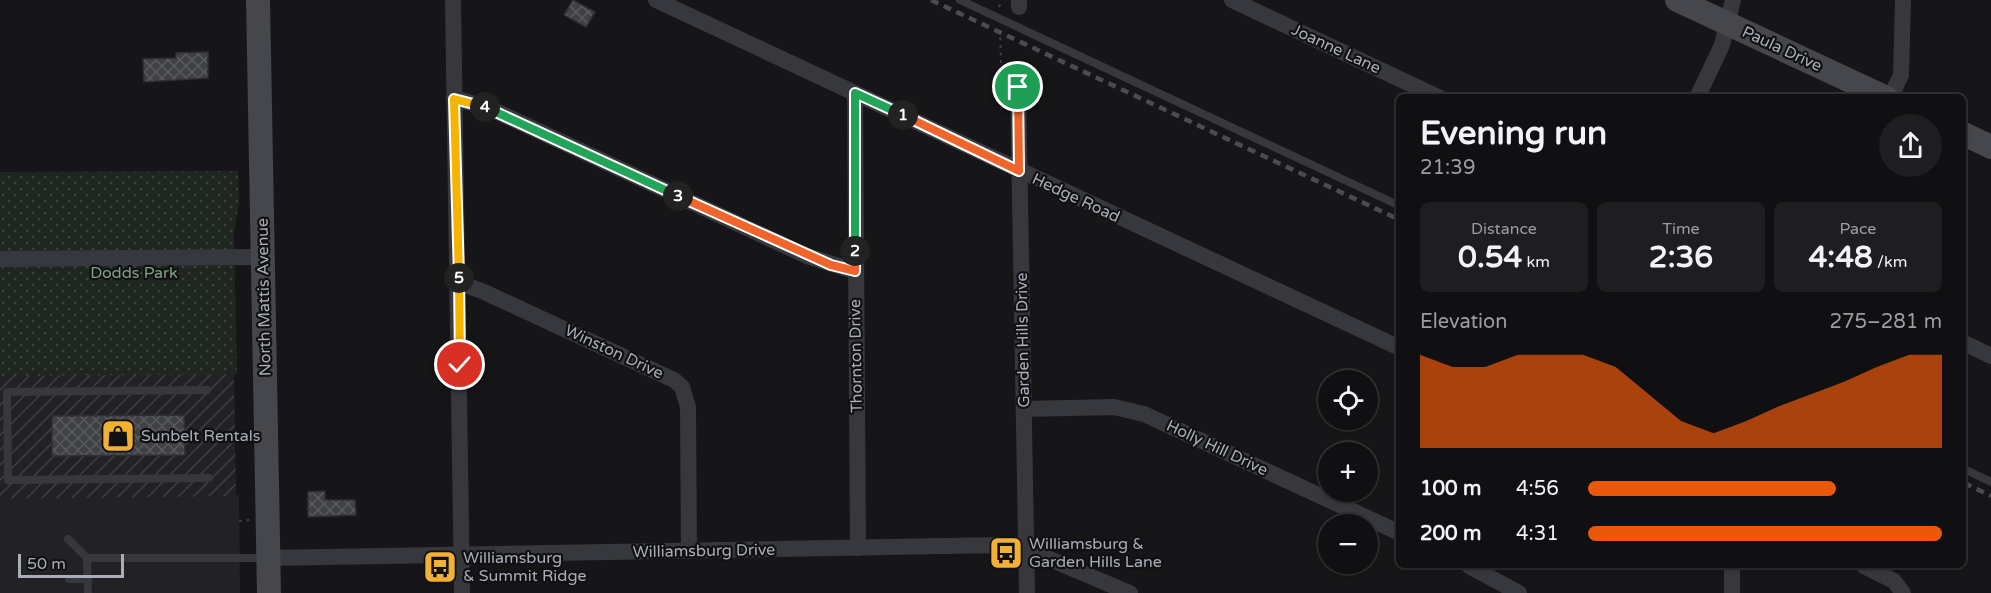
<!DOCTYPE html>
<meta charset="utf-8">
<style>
body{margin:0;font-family:"Varela Round",sans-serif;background:#1e1e20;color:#f1f3f6;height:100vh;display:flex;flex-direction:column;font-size:22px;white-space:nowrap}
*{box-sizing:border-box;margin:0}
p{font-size:20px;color:#9c9d9f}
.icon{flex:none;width:33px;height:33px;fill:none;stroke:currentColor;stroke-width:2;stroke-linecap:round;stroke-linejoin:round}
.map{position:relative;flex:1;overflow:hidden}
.panel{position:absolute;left:1396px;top:94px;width:570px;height:474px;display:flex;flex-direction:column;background:#101012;border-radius:9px;box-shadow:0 2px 4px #0004,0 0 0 2px #303032}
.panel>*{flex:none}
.buttons{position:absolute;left:1318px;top:370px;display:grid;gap:12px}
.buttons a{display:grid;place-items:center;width:60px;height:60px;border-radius:50%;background:#101012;box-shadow:0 2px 4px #0004,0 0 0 2px #303032;font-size:30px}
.scale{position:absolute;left:18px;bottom:15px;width:106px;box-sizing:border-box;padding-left:6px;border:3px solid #a8adb8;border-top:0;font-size:16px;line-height:21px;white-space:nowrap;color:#a8adb8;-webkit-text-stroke:4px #111113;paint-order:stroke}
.pin{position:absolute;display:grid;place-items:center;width:51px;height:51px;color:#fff;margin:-26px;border:3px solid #fff;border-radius:50%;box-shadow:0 2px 6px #0007}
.km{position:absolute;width:30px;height:30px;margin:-15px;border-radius:50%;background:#222;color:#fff;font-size:16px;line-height:30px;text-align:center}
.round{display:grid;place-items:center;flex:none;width:63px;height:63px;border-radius:32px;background:#1e1e20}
.overview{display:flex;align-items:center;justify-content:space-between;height:102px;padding:0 24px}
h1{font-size:33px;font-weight:800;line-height:45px}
.metrics{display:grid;grid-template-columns:repeat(3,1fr);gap:9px;height:102px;padding:6px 24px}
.metrics div{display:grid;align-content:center;border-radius:9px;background:#1e1e20;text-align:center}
.metrics b{font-size:30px;font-weight:800}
.metrics small{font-size:16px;font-weight:400}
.metrics p{font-size:16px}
.chart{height:168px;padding:12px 24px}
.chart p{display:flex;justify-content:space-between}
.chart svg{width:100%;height:108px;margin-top:6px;fill:#ea580c;opacity:.7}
ul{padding:0 24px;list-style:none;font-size:20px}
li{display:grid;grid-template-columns:96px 72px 1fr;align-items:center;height:45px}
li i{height:15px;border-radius:8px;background:#ea580c}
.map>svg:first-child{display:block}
.built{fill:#222225}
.industrial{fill:url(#industrial-furrows)}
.park{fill:url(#park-dots)}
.building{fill:url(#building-cross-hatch);stroke:#303034;stroke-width:1.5}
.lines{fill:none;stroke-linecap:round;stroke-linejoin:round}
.path{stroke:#3d3f44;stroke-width:2;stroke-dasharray:3 4.5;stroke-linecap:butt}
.lane{stroke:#37383d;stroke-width:8}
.street{stroke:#37383d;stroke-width:16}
.secondary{stroke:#45474d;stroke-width:24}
.rail{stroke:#4a4c52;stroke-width:4.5;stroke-dasharray:8 6;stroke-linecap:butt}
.split-1-casing{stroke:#fff;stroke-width:12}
.split-2-casing{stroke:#fff;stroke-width:12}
.split-3-casing{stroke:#fff;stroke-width:12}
.split-4-casing{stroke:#fff;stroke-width:12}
.split-5-casing{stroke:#fff;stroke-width:12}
.split-6-casing{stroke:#fff;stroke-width:12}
.split-1{stroke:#f0652b;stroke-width:8}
.split-2{stroke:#22a559;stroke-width:8}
.split-3{stroke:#f0652b;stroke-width:8}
.split-4{stroke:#22a559;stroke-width:8}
.split-5{stroke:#f5b400;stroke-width:8}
.split-6{stroke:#f5b400;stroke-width:8}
.labels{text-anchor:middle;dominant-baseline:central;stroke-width:4.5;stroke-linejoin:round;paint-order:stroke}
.street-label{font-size:16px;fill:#a8adb8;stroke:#111113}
.park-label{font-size:16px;fill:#7fa381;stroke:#111113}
.poi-label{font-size:16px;fill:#a8adb8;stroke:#111113;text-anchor:start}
</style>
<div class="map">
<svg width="1991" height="593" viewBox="0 0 1991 593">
<defs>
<pattern id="industrial-furrows" width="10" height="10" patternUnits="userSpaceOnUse" patternTransform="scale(1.5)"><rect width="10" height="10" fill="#222225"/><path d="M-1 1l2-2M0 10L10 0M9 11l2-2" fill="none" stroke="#3f3f43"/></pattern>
<pattern id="park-dots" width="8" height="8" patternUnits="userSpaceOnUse" patternTransform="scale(1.5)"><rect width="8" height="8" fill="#1e261f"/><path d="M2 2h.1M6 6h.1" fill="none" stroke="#3c433d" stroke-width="1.8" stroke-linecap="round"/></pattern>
<pattern id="building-cross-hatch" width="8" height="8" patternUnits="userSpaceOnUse" patternTransform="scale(1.5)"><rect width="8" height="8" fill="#404145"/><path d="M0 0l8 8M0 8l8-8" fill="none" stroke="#595a5e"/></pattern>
</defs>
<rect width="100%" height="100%" fill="#161618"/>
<!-- built -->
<polygon class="built" points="239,495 240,593 0,593 0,499"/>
<!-- industrial -->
<polygon class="industrial" points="183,373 234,374 236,496 0,499 0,376"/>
<!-- park -->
<polygon class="park" points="238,171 239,202 234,234 237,374 0,376 0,172"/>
<!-- building -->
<g class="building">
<polygon points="573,0 595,12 586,27 564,15"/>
<polygon points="208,52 208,78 144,82 143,59 176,58 176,53"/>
<polygon points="184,415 185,455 52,456 52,416"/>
<polygon points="325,491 325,500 355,500 356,515 308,517 308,492"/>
</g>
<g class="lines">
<!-- path -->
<g class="path">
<polyline points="999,7 1002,0"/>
<polyline points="1000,30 1001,63 1005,78"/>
<polyline points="239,521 250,520"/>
</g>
<!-- lane -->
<g class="lane">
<polyline points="960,0 1400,206"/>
<polyline points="207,390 7,392 8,480 209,478"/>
<polyline points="1964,469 1991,482"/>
<polyline points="68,539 87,558"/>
<polyline points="69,579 88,579"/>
<polyline points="88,593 87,558 265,558"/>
</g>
<!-- street -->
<g class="street">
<polyline points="453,0 462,593"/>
<polyline points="656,0 1400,348"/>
<polyline points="1019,0 1019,7"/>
<polyline points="1232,0 1440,98"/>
<polyline points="1018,87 1027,593"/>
<polyline points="855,93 858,548"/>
<polyline points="454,98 491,109 807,256 855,271"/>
<polyline points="1697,98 1722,45 1733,0"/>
<polyline points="1890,98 1901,75 1903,0"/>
<polyline points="0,259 263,257"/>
<polyline points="459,283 482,291 674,380 682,387 688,407 689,551"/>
<polyline points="1964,343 1991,356"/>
<polyline points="1024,409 1114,407 1144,414 1400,533"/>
<polyline points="268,558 1001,545 1026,549 1130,593"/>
<polyline points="1469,566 1519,593"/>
<polyline points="1864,566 1894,581 1903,593"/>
<polyline points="1732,593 1732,566"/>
</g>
<!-- secondary -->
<g class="secondary">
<polyline points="258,0 269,593"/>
<polyline points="1677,0 1887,98"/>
<polyline points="1964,134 1991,147"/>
</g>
<!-- rail -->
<g class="rail">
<polyline points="931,0 1400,220"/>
<polyline points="1964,483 1991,496"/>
</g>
</g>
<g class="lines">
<defs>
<polyline id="split-1" points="903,115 1019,171 1018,87"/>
<polyline id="split-2" points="855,251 855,93 903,115"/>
<polyline id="split-3" points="678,196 831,265 855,271 855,251"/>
<polyline id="split-4" points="485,107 678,196"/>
<polyline id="split-5" points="459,278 454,99 485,107"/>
<polyline id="split-6" points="459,278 460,365"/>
</defs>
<!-- split-1 casing -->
<use href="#split-1" class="split-1-casing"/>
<!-- split-2 casing -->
<use href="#split-2" class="split-2-casing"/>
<!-- split-3 casing -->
<use href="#split-3" class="split-3-casing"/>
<!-- split-4 casing -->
<use href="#split-4" class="split-4-casing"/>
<!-- split-5 casing -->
<use href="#split-5" class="split-5-casing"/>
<!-- split-6 casing -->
<use href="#split-6" class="split-6-casing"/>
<!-- split-1 -->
<use href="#split-1" class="split-1"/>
<!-- split-2 -->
<use href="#split-2" class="split-2"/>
<!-- split-3 -->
<use href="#split-3" class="split-3"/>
<!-- split-4 -->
<use href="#split-4" class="split-4"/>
<!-- split-5 -->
<use href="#split-5" class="split-5"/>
<!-- split-6 -->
<use href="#split-6" class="split-6"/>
</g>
<!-- icons -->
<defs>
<symbol id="shop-square" viewBox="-11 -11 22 22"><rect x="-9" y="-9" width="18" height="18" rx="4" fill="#f2b134" stroke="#111113"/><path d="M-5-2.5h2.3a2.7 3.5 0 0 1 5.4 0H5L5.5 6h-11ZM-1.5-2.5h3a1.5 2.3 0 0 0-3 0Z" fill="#111"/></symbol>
<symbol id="bus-square" viewBox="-11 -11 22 22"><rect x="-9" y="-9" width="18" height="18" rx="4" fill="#f2b134" stroke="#111113"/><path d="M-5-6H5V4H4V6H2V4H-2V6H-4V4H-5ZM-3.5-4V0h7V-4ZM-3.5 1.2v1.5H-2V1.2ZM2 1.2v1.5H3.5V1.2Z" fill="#111"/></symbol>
</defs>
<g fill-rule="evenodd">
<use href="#shop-square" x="99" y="417" width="38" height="38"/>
<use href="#bus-square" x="987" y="534" width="38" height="38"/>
<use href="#bus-square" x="421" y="548" width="38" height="38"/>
</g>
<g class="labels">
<!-- street labels -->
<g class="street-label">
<text transform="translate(1336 49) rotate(25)">Joanne Lane</text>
<text transform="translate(1782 49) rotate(25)">Paula Drive</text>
<text transform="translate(1076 198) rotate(25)">Hedge Road</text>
<text transform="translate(264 297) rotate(-91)">North Mattis Avenue</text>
<text transform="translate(1023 340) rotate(-91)">Garden Hills Drive</text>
<text transform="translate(614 352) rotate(25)">Winston Drive</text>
<text transform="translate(856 356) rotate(-91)">Thornton Drive</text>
<text transform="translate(1217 448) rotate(25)">Holly Hill Drive</text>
<text transform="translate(704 551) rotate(-1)">Williamsburg Drive</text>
</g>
<!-- park labels -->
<g class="park-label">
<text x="134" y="273">Dodds Park</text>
</g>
<!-- poi labels -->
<g class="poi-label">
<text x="141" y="436">Sunbelt Rentals</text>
<text x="1029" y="544">Williamsburg &amp;<tspan x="1029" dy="18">Garden Hills Lane</tspan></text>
<text x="463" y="558">Williamsburg<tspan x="463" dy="18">&amp; Summit Ridge</tspan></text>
</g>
</g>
</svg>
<div class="buttons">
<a><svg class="icon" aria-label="locate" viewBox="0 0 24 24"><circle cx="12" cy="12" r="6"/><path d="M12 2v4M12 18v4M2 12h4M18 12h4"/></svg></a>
<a>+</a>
<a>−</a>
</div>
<div class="scale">50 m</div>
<div class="pin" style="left:1018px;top:87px;background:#1e9e55"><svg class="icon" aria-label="arrive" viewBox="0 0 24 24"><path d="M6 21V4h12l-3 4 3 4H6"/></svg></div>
<div class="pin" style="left:460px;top:365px;background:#d93025"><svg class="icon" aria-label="check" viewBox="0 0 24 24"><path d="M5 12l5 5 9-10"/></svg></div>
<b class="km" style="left:903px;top:115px">1</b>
<b class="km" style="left:855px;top:251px">2</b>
<b class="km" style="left:678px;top:196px">3</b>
<b class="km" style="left:485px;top:107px">4</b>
<b class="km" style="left:459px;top:278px">5</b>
<section class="panel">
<div class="overview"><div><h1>Evening run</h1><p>21:39</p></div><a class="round"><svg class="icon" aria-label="share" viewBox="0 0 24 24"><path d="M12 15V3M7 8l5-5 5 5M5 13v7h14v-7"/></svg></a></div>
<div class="metrics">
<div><p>Distance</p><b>0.54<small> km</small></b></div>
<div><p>Time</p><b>2:36</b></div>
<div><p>Pace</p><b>4:48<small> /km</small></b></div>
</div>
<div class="chart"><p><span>Elevation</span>275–281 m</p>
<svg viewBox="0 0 160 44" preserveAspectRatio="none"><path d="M0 44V6L10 11L20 11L30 6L40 6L50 6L60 11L70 22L80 33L90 38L100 33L110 27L120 22L130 17L140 11L150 6L160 6V44z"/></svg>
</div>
<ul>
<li><b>100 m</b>4:56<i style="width:70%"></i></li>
<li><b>200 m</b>4:31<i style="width:100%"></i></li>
</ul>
</section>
</div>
